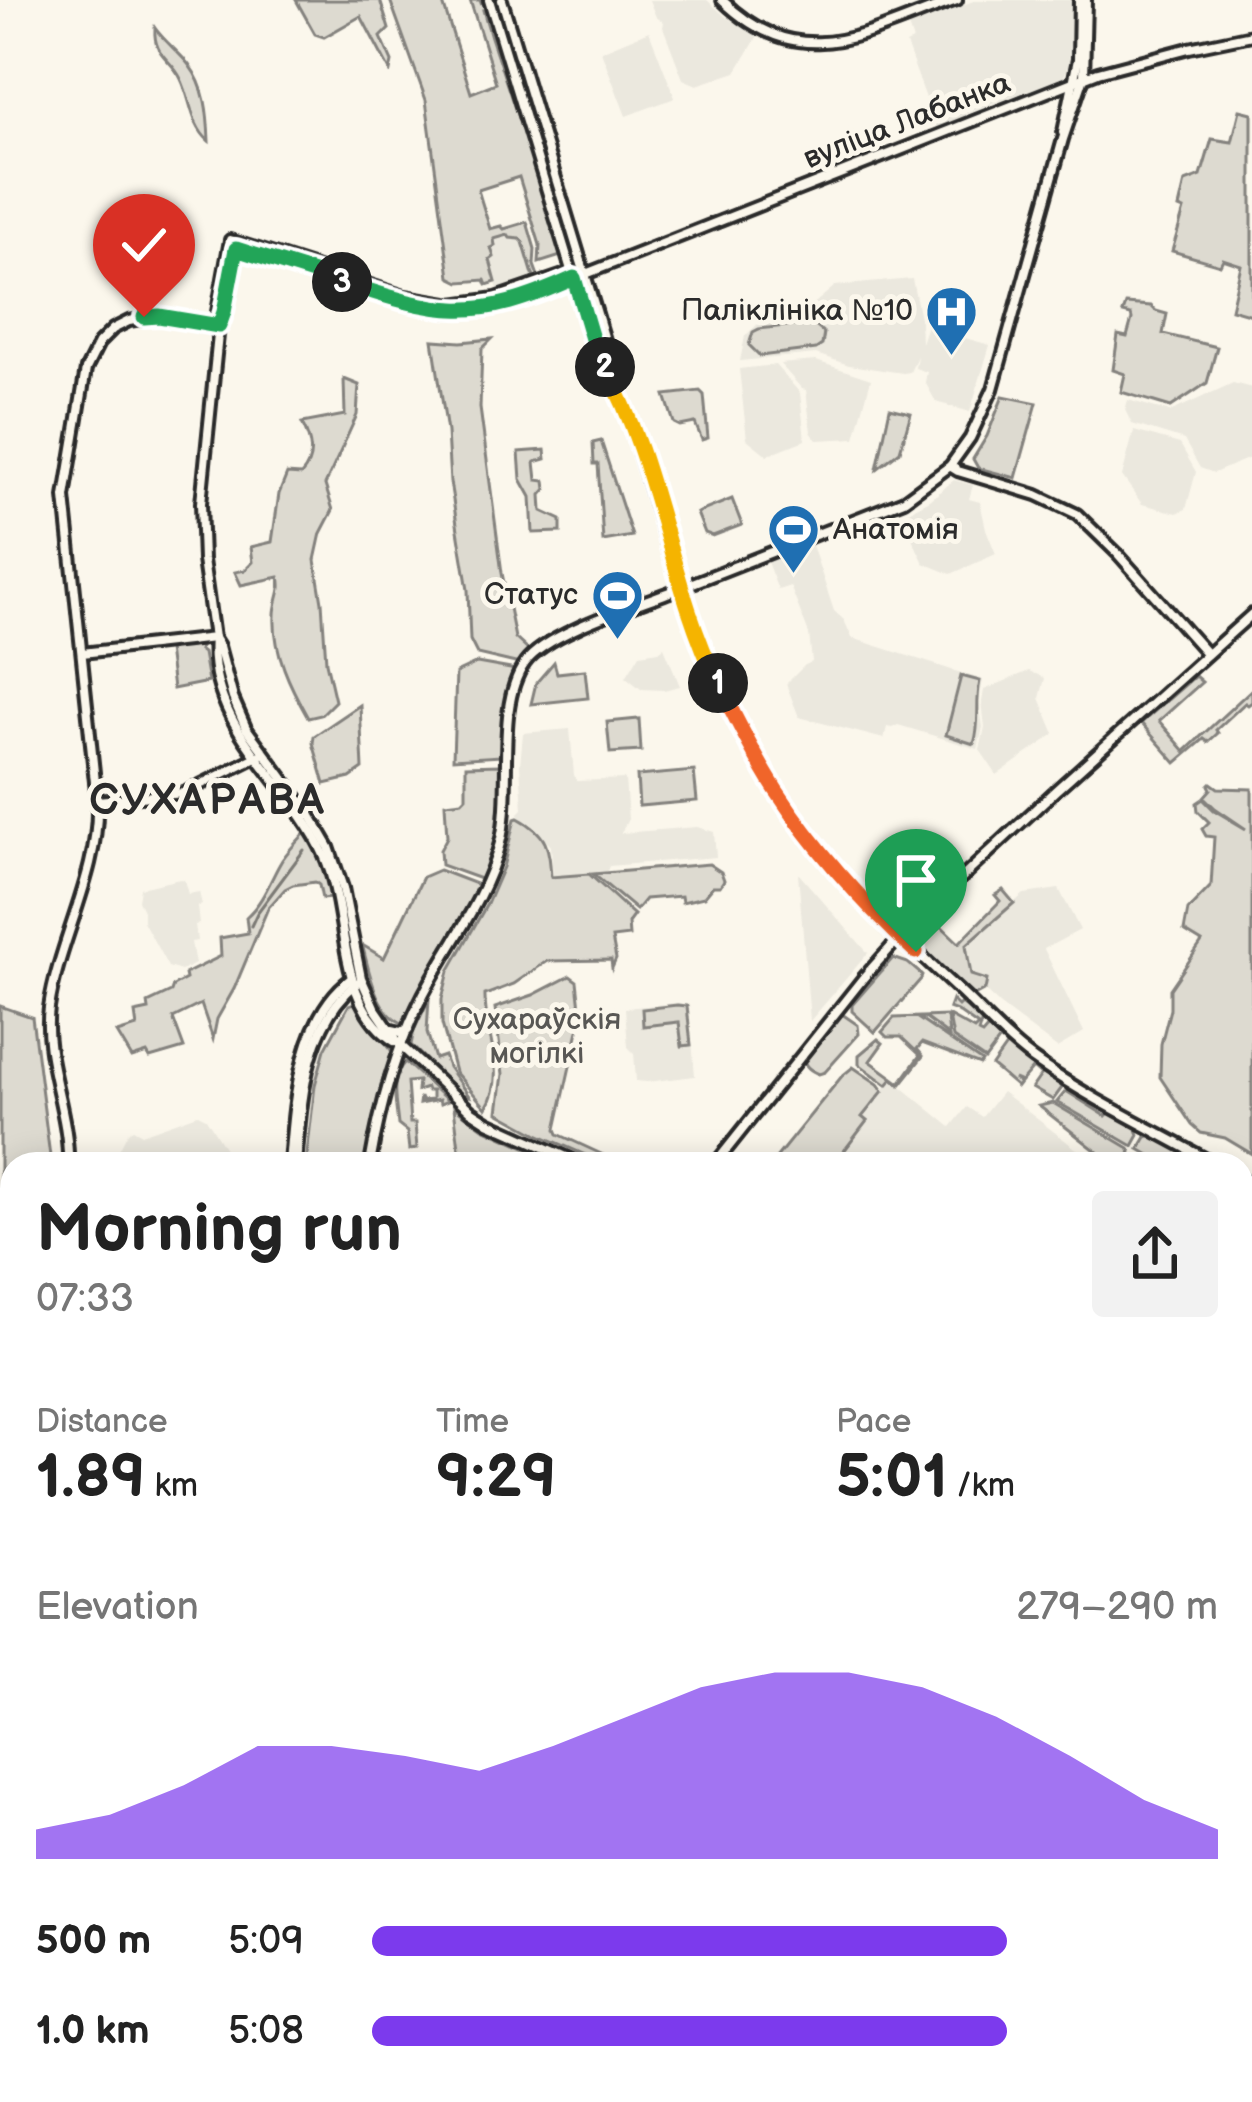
<!DOCTYPE html>
<meta charset="utf-8">
<style>
body{margin:0;font-family:"Balsamiq Sans",sans-serif;background:#f2f2f2;color:#222;height:100vh;display:flex;flex-direction:column;font-size:45px;white-space:nowrap}
*{box-sizing:border-box;margin:0}
p{font-size:39px;color:#767676}
.icon{flex:none;width:66px;height:66px;fill:none;stroke:currentColor;stroke-width:2;stroke-linecap:round;stroke-linejoin:round}
.map{position:relative;flex:1;overflow:hidden}
.drawer{position:absolute;left:0px;top:1152px;width:1254px;height:951px;display:flex;flex-direction:column;background:#fff;border-radius:36px 36px 0 0;box-shadow:0 6px 30px #0003}
.drawer>*{flex:none}
.pin{position:absolute;display:grid;place-items:center;width:102px;height:102px;color:#fff;margin:-123px -51px;border-radius:50% 50% 50% 0;rotate:-45deg;box-shadow:0 0 12px #0007}
.pin .icon{rotate:45deg}
.km{position:absolute;width:60px;height:60px;margin:-30px;border-radius:50%;background:#222;color:#fff;font-size:33px;line-height:60px;text-align:center}
.round{display:grid;place-items:center;flex:none;width:126px;height:126px;border-radius:12px;background:#f2f2f2}
.overview{display:flex;align-items:center;justify-content:space-between;height:204px;padding:0 36px}
h1{font-size:66px;font-weight:700;line-height:90px}
.figures{display:grid;grid-template-columns:repeat(3,1fr);gap:18px;height:204px;padding:12px 36px}
.figures div{display:grid;align-content:center}
.figures b{font-size:60px;font-weight:700}
.figures small{font-size:33px;font-weight:400}
.figures p{font-size:33px}
.chart{height:336px;padding:24px 36px}
.chart p{display:flex;justify-content:space-between}
.chart svg{width:100%;height:216px;margin-top:12px;fill:#7c3aed;opacity:.7}
ul{padding:0 36px;list-style:none;font-size:39px}
li{display:grid;grid-template-columns:192px 144px 1fr;align-items:center;height:90px}
li i{height:30px;border-radius:15px;background:#7c3aed}
.map>svg:first-child{display:block}
.built{fill:#ebe8de}
.green{fill:#dddad0;stroke:#84827e;stroke-width:3}
.lines{fill:none;stroke-linecap:round;stroke-linejoin:round}
.stream{stroke:#7b7a75;stroke-width:3}
.river{stroke:#b1afa7;stroke-width:8}
.tertiary-casing{stroke:#2b2b2b;stroke-width:16}
.secondary-casing{stroke:#2b2b2b;stroke-width:16}
.tertiary{stroke:#fbf7ec;stroke-width:8}
.secondary{stroke:#fbf7ec;stroke-width:8}
.split-1-casing{stroke:#fff;stroke-width:24}
.split-2-casing{stroke:#fff;stroke-width:24}
.split-3-casing{stroke:#fff;stroke-width:24}
.split-4-casing{stroke:#fff;stroke-width:24}
.split-1{stroke:#f0652b;stroke-width:15}
.split-2{stroke:#f5b400;stroke-width:15}
.split-3{stroke:#22a559;stroke-width:15}
.split-4{stroke:#22a559;stroke-width:15}
.labels{text-anchor:middle;dominant-baseline:central;stroke-width:10;stroke-linejoin:round;paint-order:stroke}
.street-label{font-size:30px;fill:#2b2b2b;stroke:#fbf7ec}
.poi-label{font-size:30px;fill:#2b2b2b;stroke:#fbf7ec;text-anchor:end}
.park-label{font-size:30px;fill:#585754;stroke:#fbf7ec}
.district-label{font-size:42px;font-weight:bold;letter-spacing:3px;fill:#2b2b2b;stroke:#fbf7ec}
</style>
<div class="map">
<svg width="1252" height="2102" viewBox="0 0 1252 2102">
<rect width="100%" height="100%" fill="#fbf7ec"/>
<filter id="ink" filterUnits="userSpaceOnUse"><feTurbulence type="fractalNoise" baseFrequency=".00833" numOctaves="2"/><feDisplacementMap in="SourceGraphic" scale="24" xChannelSelector="R" yChannelSelector="G"/><feConvolveMatrix kernelMatrix="1 2 1 2 8 2 1 2 1" color-interpolation-filters="sRGB"/></filter>
<g filter="url(#ink)">
<!-- built -->
<g class="built">
<polygon points="649,0 707,0 725,16 758,36 736,72 697,85 683,79 663,27 664,22 656,17"/>
<polygon points="976,0 1071,0 1072,31 1069,67 1063,78 965,113 965,117 937,128 906,44 913,41 908,26"/>
<polygon points="649,31 675,98 626,116 601,51"/>
<polygon points="509,234 523,242 534,278 498,289 490,264 490,259 493,258 491,247 493,239"/>
<polygon points="912,279 920,318 921,343 928,322 963,333 965,338 990,345 970,412 936,402 925,382 927,372 915,368 917,356 910,372 903,373 849,365 816,354 740,361 745,336 760,322 797,318 835,286"/>
<polygon points="816,361 871,379 855,438 817,440 811,432 806,390 802,389 780,364"/>
<polygon points="775,365 800,393 805,440 767,455 747,439 739,369"/>
<polygon points="1233,383 1252,388 1252,457 1214,473 1200,468 1184,440 1132,424 1125,410 1128,400 1170,412"/>
<polygon points="1134,431 1180,444 1196,472 1186,509 1177,513 1142,504 1122,476"/>
<polygon points="954,480 973,485 969,499 980,502 986,529 996,554 951,574 924,563 908,530 914,526 907,512 930,500"/>
<polygon points="812,545 834,611 844,620 852,638 983,680 979,702 983,727 978,749 898,725 892,728 887,727 884,739 799,717 786,684 805,665 812,662 809,634 790,586 778,590 767,562"/>
<polygon points="664,647 680,686 664,690 641,689 626,677 640,654 659,651"/>
<polygon points="1029,671 1045,678 1040,698 1055,734 997,775 980,750 985,727 982,702 984,690"/>
<polygon points="570,729 574,775 577,781 625,779 628,819 621,833 697,827 714,832 716,857 609,866 607,871 553,876 551,846 530,823 519,818 519,813 523,809 520,765 523,733"/>
<polygon points="798,873 868,953 810,1021"/>
<polygon points="180,879 184,880 188,894 199,892 202,905 197,907 199,924 195,925 197,941 191,942 195,964 181,971 168,967 143,921 143,911 138,900 140,888"/>
<polygon points="1059,889 1080,930 1044,949 1084,1032 1057,1048 1000,1005 972,979 962,947 1024,894"/>
<polygon points="678,1003 689,1005 695,1076 647,1082 636,1081 634,1053 628,1047 625,1008"/>
<polygon points="892,1079 951,1127 967,1107 982,1117 1002,1092 1096,1164 824,1164 831,1154 838,1159 866,1122 862,1117"/>
<polygon points="198,1114 206,1118 228,1154 231,1164 123,1164 118,1152 128,1132 133,1129 142,1134"/>
<polygon points="12,1794 12,1889 1,1890 0,1795"/>
<polygon points="687,2091 936,2091 941,2102 667,2102"/>
</g>
<!-- green -->
<g class="green">
<polygon points="296,0 380,0 389,29 381,37 392,62 390,71 361,16 324,37 315,34"/>
<polygon points="390,0 442,0 471,93 496,83 470,0 480,0 481,3 483,1 486,10 483,10 491,37 564,255 539,263 540,245 519,177 478,190 490,229 501,226 504,229 527,222 535,249 534,265 538,276 534,278 523,242 520,239 510,238 508,235 494,239 495,246 491,248 494,257 490,260 496,282 487,285 485,280 460,282 450,277 426,100"/>
<path d="M155,28C165,42 179,52 189,65C206,87 208,114 209,141C191,126 191,99 181,79C171,58 153,56 155,28Z"/>
<polygon points="1240,110 1252,113 1252,315 1231,309 1241,265 1223,259 1220,265 1172,251 1184,210 1179,208 1185,182 1201,176 1212,139 1232,142"/>
<polygon points="1126,304 1151,306 1156,311 1167,314 1163,334 1217,347 1207,383 1171,407 1121,392 1125,374 1113,370 1118,335 1127,337 1132,319 1131,315 1123,313"/>
<polygon points="812,323 824,333 822,345 816,349 760,356 749,345 753,332 759,329"/>
<polygon points="492,339 482,349 480,408 502,573 515,638 530,652 520,664 477,654 470,640 468,590 450,482 447,432 433,340 461,342"/>
<path d="M344,379L359,385L357,415L325,485L333,510L321,533L315,560L322,602L326,662L335,701L321,715L308,718C290,686 273,652 275,615C275,600 283,592 279,577L241,585L235,572L245,570L253,562L251,547L272,542L279,494L287,474L301,475C316,458 311,441 302,423L345,415Z"/>
<polygon points="700,391 704,395 708,438 702,440 695,423 680,426 674,423 665,395"/>
<polygon points="1003,396 1037,403 1016,478 978,468 973,459 987,436"/>
<polygon points="890,408 911,413 900,451 877,469"/>
<polygon points="601,441 632,536 603,541 598,464 594,464 593,443"/>
<polygon points="545,450 546,459 535,462 537,480 545,481 546,489 541,495 542,511 561,520 561,532 533,533 531,497 521,479 519,452"/>
<polygon points="732,499 742,525 713,536 705,533 697,513"/>
<polygon points="201,645 199,650 203,653 208,682 173,689 168,649"/>
<polygon points="554,662 557,673 585,670 588,698 531,704 536,683"/>
<polygon points="477,663 516,670 508,688 505,753 501,756 453,759 456,673"/>
<path d="M961,676L980,681C975,704 981,723 974,744L946,735Z"/>
<polygon points="1195,676 1202,682 1159,721 1185,751 1252,689 1252,702 1248,705 1245,703 1216,730 1218,733 1208,742 1204,739 1176,763 1141,723"/>
<polygon points="360,705 363,769 350,778 325,784 313,743 314,736"/>
<polygon points="639,719 641,751 610,753 607,722"/>
<polygon points="500,765 504,767 501,816 483,880 441,865 440,850 447,837 445,803 462,801 466,797 466,766"/>
<polygon points="694,771 697,801 639,806 637,776"/>
<polygon points="1211,783 1218,788 1252,789 1252,1154 1225,1138 1201,1133 1192,1125 1160,1077 1161,1044 1170,1009 1170,989 1202,942 1184,931 1188,910 1211,886 1214,837 1206,836 1202,829 1209,822 1198,811 1197,803 1203,799 1214,810 1246,829 1215,808 1204,797 1211,789 1209,785"/>
<path d="M518,818C548,834 549,848 551,877L589,874L634,915L628,923L629,936L612,938L616,959L612,968L611,960L547,961L514,984L485,995C484,1034 508,1073 486,1108L455,1072L442,1024V999L449,971L487,904L503,867L515,819Z"/>
<path d="M306,832L322,861L333,898L322,899L319,885L315,882L293,885L285,889L268,908L234,989L217,1019L213,1039L201,1004L173,1018L184,1048L150,1058L147,1053L132,1058L117,1033L137,1027L135,1013L149,1010L148,1003L171,992L173,986L186,979L185,974L221,956L220,938L248,933L246,917C263,902 269,883 279,865C285,853 297,842 306,832Z"/>
<polygon points="709,864 721,872 724,880 720,886 713,886 704,897 682,902 681,896 645,899 636,910 593,874"/>
<path d="M439,870L481,886L407,1020L402,1023C376,1011 370,975 363,948L364,946L384,958L423,877Z"/>
<polygon points="1003,890 1014,903 966,945 971,975 987,980 985,990 974,996 921,949 926,928 935,920 959,943 1000,901 995,895"/>
<polygon points="893,958 908,963 922,975 921,979 875,1032 852,1011 852,1005"/>
<polygon points="570,976 577,981 581,1017 556,1129 558,1134 623,1164 606,1164 538,1134 498,1112 503,1074 495,1008 533,995"/>
<polygon points="429,999 427,1032 435,1059 444,1056 448,1067 469,1096 461,1094 411,1045 414,1030"/>
<polygon points="952,1000 958,1006 961,1003 982,1021 978,1033 982,1035 988,1028 1000,1040 985,1060 953,1038 949,1016 974,1030 978,1026 957,1011 949,1008"/>
<polygon points="354,1003 395,1055 368,1164 306,1164 315,1085 325,1049 349,1005"/>
<polygon points="677,1005 687,1006 691,1045 682,1046 679,1022 643,1026 642,1009"/>
<polygon points="0,1006 32,1017 51,1164 12,1164 12,1422 0,1431"/>
<path d="M842,1014L858,1025L859,1034L825,1072L819,1074C812,1071 804,1067 804,1058Z"/>
<polygon points="947,1016 949,1036 925,1018 919,1019 982,1062 980,1065 922,1043 917,1049 923,1056 900,1085 892,1079 887,1085 859,1064 859,1055 878,1039 883,1043 870,1061 900,1083 920,1055 901,1037 887,1037 882,1032 894,1018"/>
<polygon points="1007,1045 1031,1065 1064,1085 1053,1100 1032,1088 1041,1075 1033,1068 1021,1082 1014,1079 1020,1083 1017,1087 992,1066"/>
<path d="M405,1062L448,1101L440,1104L439,1100L419,1104L420,1097L421,1101L432,1100V1091H427L426,1088L417,1091L418,1081L407,1082L410,1123H415L417,1149L409,1150L407,1132L398,1125C396,1103 389,1079 405,1062Z"/>
<polygon points="853,1067 878,1084 883,1091 862,1117 867,1121 837,1160 831,1155 824,1164 771,1164 842,1076"/>
<polygon points="1066,1091 1106,1116 1110,1112 1136,1126 1139,1135 1133,1146 1057,1102"/>
<polygon points="1053,1103 1129,1148 1131,1152 1124,1164 1113,1164 1039,1106"/>
<polygon points="454,1107 483,1128 563,1164 461,1164"/>
<polygon points="1153,1134 1205,1164 1165,1164 1139,1149 1146,1137"/>
<polygon points="1242,1221 1252,1227 1252,2102 1191,2102 1194,2091 1242,2091"/>
<polygon points="12,1455 12,1679 0,1670 0,1464"/>
<polygon points="311,2091 463,2091 462,2102 308,2102"/>
<polygon points="961,2091 1154,2091 1156,2101 1160,2102 978,2102"/>
</g>
<g class="lines">
<!-- stream -->
<g class="stream">
<polyline points="251,926 257,913 304,850"/>
<polyline points="1213,2102 1214,2102"/>
</g>
<!-- river -->
<polyline class="river" points="340,2102 343,2091"/>
<defs>
<g id="tertiary">
<path d="M722,0C802,78 870,30 957,0"/>
<polyline points="950,466 958,471 1037,495 1077,514 1118,554 1207,654"/>
<polyline points="97,801 184,793 260,755"/>
<polyline points="400,1045 471,1111 488,1122 582,1164"/>
<path d="M370,1164C381,1100 398,1039 430,982C455,937 487,894 500,843C514,790 494,706 525,663C548,631 641,604 680,588"/>
<polyline points="292,2102 295,2091"/>
</g>
<g id="secondary">
<polyline points="489,0 595,349 618,391"/>
<path d="M502,0L680,588C705,659 736,731 779,794C829,868 893,930 958,990C985,1015 1010,1044 1040,1064C1095,1102 1157,1131 1215,1164"/>
<polyline points="1063,132 1078,59 1079,0"/>
<polyline points="219,324 224,312 236,249 421,307 453,311 481,310 545,290 1098,72 1189,48 1252,35"/>
<polyline points="680,588 904,500 950,466 970,438 993,389 1063,139 1084,77 1086,0"/>
<path d="M214,638C206,729 291,781 324,855C350,913 335,1002 394,1041"/>
<polyline points="82,653 214,638"/>
<polyline points="97,801 65,497 86,369 99,343 113,329 129,321 159,316 219,325"/>
<polyline points="392,1030 401,1032 408,1029"/>
<polyline points="400,1045 374,1007 361,978 343,888 329,847 311,816 246,728 233,698 219,646 214,638 203,560 201,503 219,325 217,312 230,240 405,296 453,304 496,298 572,272 586,273"/>
<path d="M68,1164C70,1113 42,1057 49,1008C59,939 100,872 97,801"/>
<path d="M289,1164C294,1104 298,1017 352,978"/>
<path d="M296,1164C302,1101 304,1026 357,983"/>
<polyline points="715,1164 864,977 910,926 1055,791 1252,614"/>
<polyline points="1242,1179 1252,1185"/>
<polyline points="0,1441 12,1432"/>
<polyline points="0,1452 12,1443"/>
<polyline points="0,1684 12,1694"/>
<polyline points="54,2102 55,2091"/>
</g>
</defs>
<!-- tertiary casing -->
<use href="#tertiary" class="tertiary-casing"/>
<!-- secondary casing -->
<use href="#secondary" class="secondary-casing"/>
<!-- tertiary -->
<use href="#tertiary" class="tertiary"/>
<!-- secondary -->
<use href="#secondary" class="secondary"/>
</g>
</g>
<g class="lines" filter="url(#ink)">
<defs>
<path id="split-1" d="M718,683C736,719 754,756 776,790C814,848 865,905 916,952"/>
<path id="split-2" d="M605,367C659,466 669,582 718,683"/>
<path id="split-3" d="M342,282C443,315 474,323 574,278L595,349L605,367"/>
<polyline id="split-4" points="144,317 159,316 219,326 224,312 236,249 342,282"/>
</defs>
<!-- split-1 casing -->
<use href="#split-1" class="split-1-casing"/>
<!-- split-2 casing -->
<use href="#split-2" class="split-2-casing"/>
<!-- split-3 casing -->
<use href="#split-3" class="split-3-casing"/>
<!-- split-4 casing -->
<use href="#split-4" class="split-4-casing"/>
<!-- split-1 -->
<use href="#split-1" class="split-1"/>
<!-- split-2 -->
<use href="#split-2" class="split-2"/>
<!-- split-3 -->
<use href="#split-3" class="split-3"/>
<!-- split-4 -->
<use href="#split-4" class="split-4"/>
</g>
<!-- icons -->
<defs>
<symbol id="hospital-pin" viewBox="-11 -11 22 30"><path d="M0 17L-7.5 6A9.5 9.5 0 1 1 7.5 6Z" fill="#1f6fb2" stroke="#fbf7ec"/><path d="M-5-5h3v3.5h4V-5h3V5h-3V1.5h-4V5h-3Z" fill="#fff"/></symbol>
<symbol id="stadium-pin" viewBox="-11 -11 22 30"><path d="M0 17L-7.5 6A9.5 9.5 0 1 1 7.5 6Z" fill="#1f6fb2" stroke="#fbf7ec"/><path d="M0-5a6.5 5 0 1 0 0 10a6.5 5 0 1 0 0-10ZM-3.5-1.8h7v3.6h-7Z" fill="#fff"/></symbol>
</defs>
<g fill-rule="evenodd">
<use href="#hospital-pin" x="922" y="282" width="59" height="81"/>
<use href="#stadium-pin" x="764" y="500" width="59" height="81"/>
<use href="#stadium-pin" x="588" y="566" width="59" height="81"/>
</g>
<g class="labels">
<!-- street labels -->
<g class="street-label">
<text transform="translate(907 121) rotate(-21)">вуліца Лабанка</text>
</g>
<!-- poi labels -->
<g class="poi-label">
<text x="913" y="311">Паліклініка №10</text>
<text x="833" y="530" text-anchor="start">Анатомія</text>
<text x="578" y="595">Статус</text>
</g>
<!-- park labels -->
<g class="park-label">
<text x="537" y="1020">Сухараўскія<tspan x="537" dy="34">могілкі</tspan></text>
</g>
<!-- district labels -->
<g class="district-label">
<text x="208" y="801">СУХАРАВА</text>
</g>
</g>
</svg>
<div class="pin" style="left:916px;top:952px;background:#1e9e55"><svg class="icon" aria-label="arrive" viewBox="0 0 24 24"><path d="M6 21V4h12l-3 4 3 4H6"/></svg></div>
<div class="pin" style="left:144px;top:317px;background:#d93025"><svg class="icon" aria-label="check" viewBox="0 0 24 24"><path d="M5 12l5 5 9-10"/></svg></div>
<b class="km" style="left:718px;top:683px">1</b>
<b class="km" style="left:605px;top:367px">2</b>
<b class="km" style="left:342px;top:282px">3</b>
<section class="drawer">
<div class="overview"><div><h1>Morning run</h1><p>07:33</p></div><a class="round"><svg class="icon" aria-label="share" viewBox="0 0 24 24"><path d="M12 15V3M7 8l5-5 5 5M5 13v7h14v-7"/></svg></a></div>
<div class="figures">
<div><p>Distance</p><b>1.89<small> km</small></b></div>
<div><p>Time</p><b>9:29</b></div>
<div><p>Pace</p><b>5:01<small> /km</small></b></div>
</div>
<div class="chart"><p><span>Elevation</span>279–290 m</p>
<svg viewBox="0 0 160 44" preserveAspectRatio="none"><path d="M0 44V38L10 35L20 29L30 21L40 21L50 23L60 26L70 21L80 15L90 9L100 6L110 6L120 9L130 15L140 23L150 32L160 38V44z"/></svg>
</div>
<ul>
<li><b>500 m</b>5:09<i style="width:75%"></i></li>
<li><b>1.0 km</b>5:08<i style="width:75%"></i></li>
</ul>
</section>
</div>
